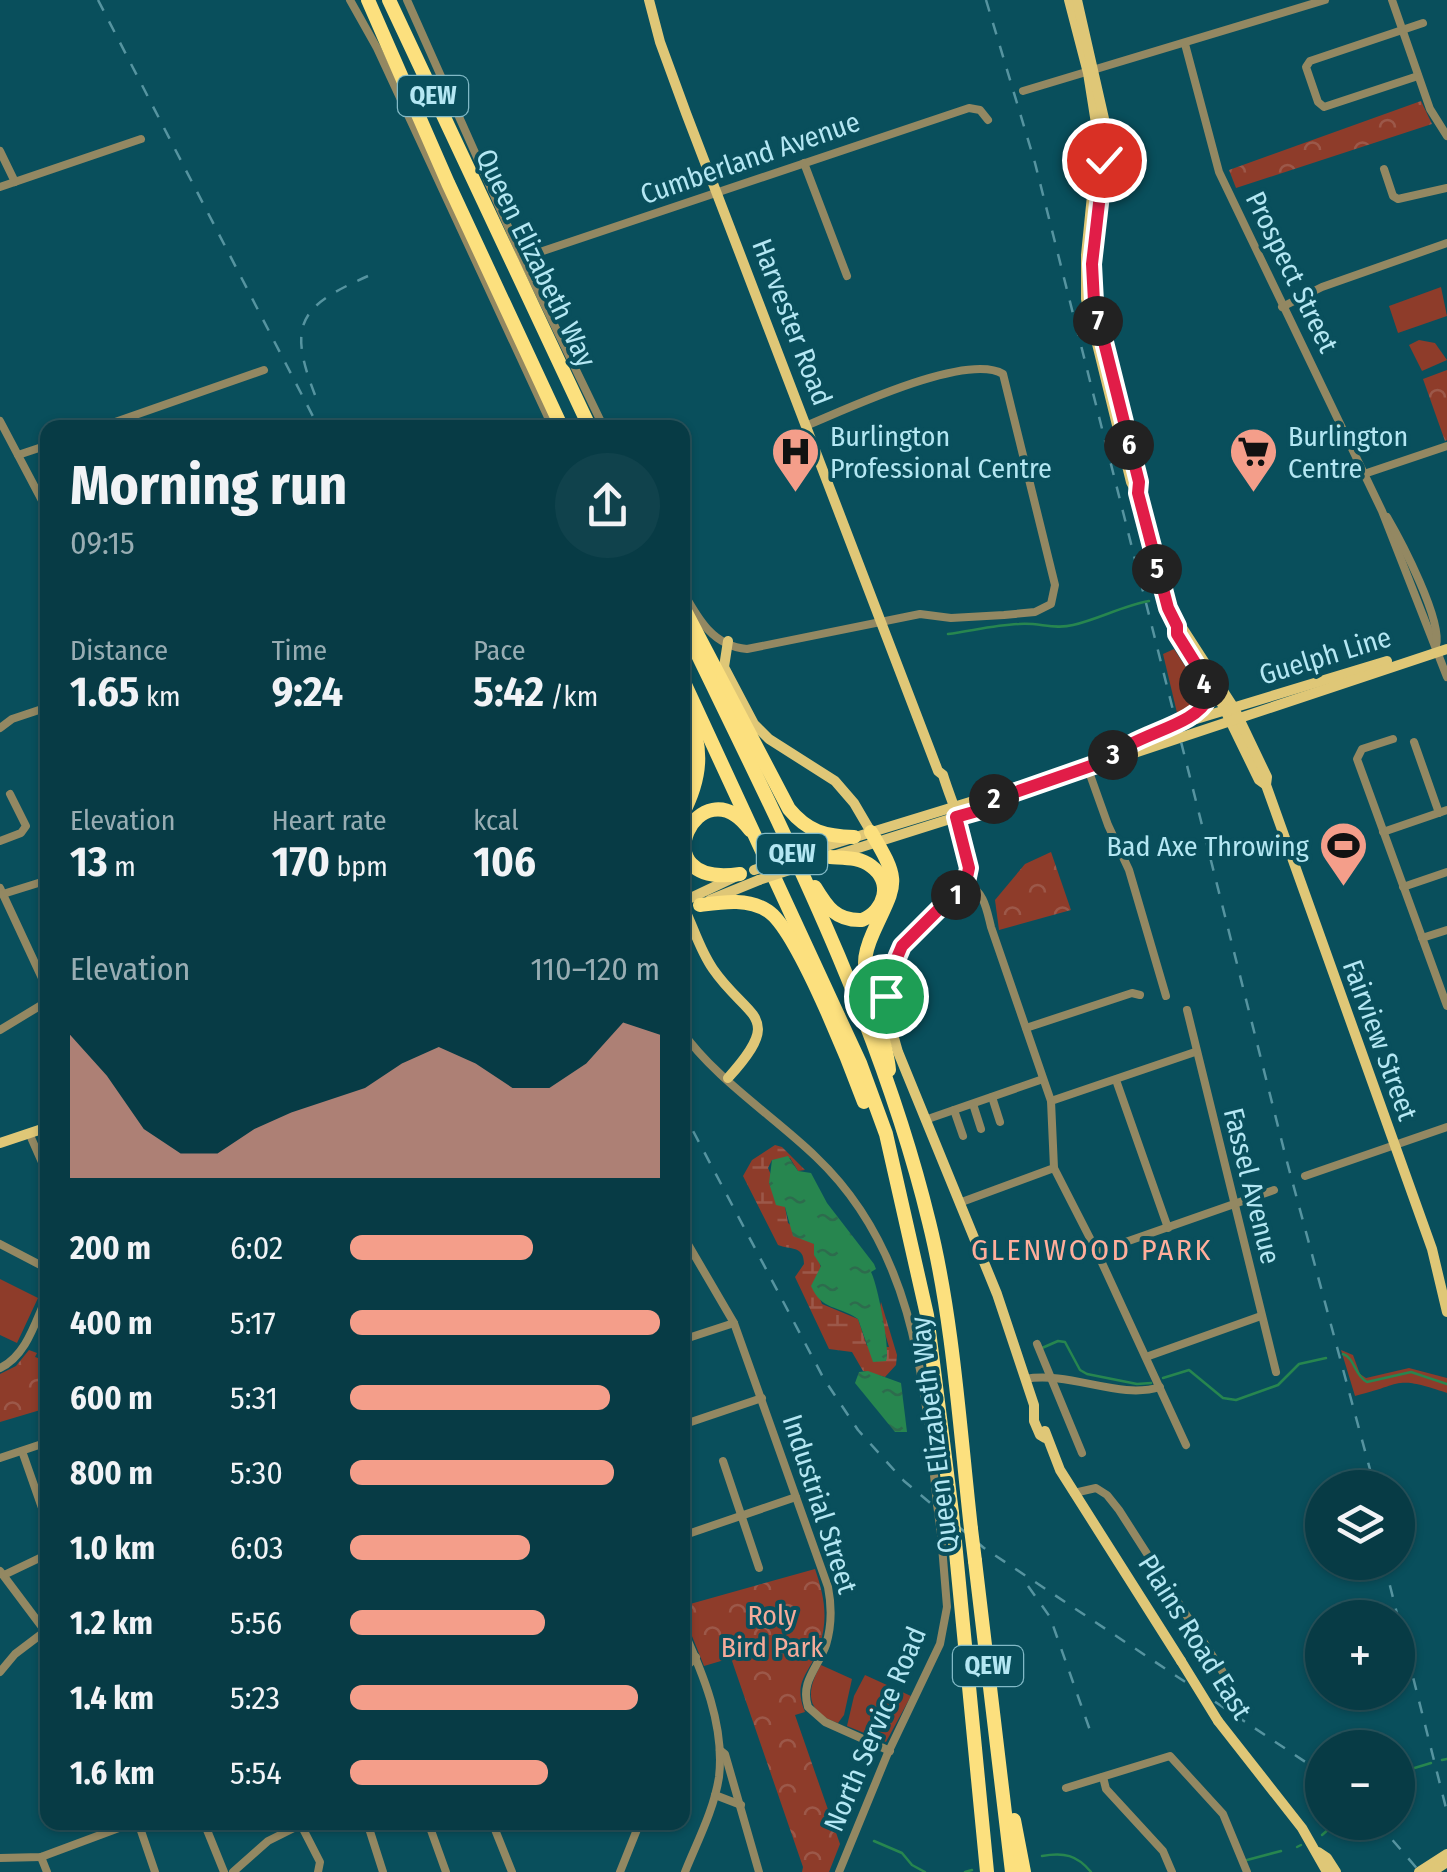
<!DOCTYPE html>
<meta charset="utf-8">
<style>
body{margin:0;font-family:"Fira Sans Condensed",sans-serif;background:#10424c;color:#f1f3f6;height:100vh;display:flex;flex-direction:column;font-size:38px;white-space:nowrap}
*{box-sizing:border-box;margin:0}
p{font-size:32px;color:#98adb3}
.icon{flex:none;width:55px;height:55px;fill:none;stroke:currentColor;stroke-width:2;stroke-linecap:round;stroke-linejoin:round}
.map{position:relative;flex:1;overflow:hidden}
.details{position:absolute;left:40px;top:420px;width:650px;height:1410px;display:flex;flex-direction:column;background:#073b45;border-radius:20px;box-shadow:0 2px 8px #0004,0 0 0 2px #28555e}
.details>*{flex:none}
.fabs{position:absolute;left:1305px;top:1470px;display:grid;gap:20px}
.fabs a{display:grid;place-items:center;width:110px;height:110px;border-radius:50%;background:#073b45;box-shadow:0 2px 8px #0004,0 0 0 2px #28555e;font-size:50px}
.pin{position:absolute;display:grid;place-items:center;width:85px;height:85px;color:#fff;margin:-42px;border:5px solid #fff;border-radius:50%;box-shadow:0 2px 10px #0007}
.km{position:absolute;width:50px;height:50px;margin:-25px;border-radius:50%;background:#222;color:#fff;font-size:28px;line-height:50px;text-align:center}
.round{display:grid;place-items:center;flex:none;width:105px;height:105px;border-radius:52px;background:#10424c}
.overview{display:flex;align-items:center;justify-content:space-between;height:170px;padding:0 30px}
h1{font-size:55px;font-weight:700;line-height:75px}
.stats{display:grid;grid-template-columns:repeat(3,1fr);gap:15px;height:170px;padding:10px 30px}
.stats div{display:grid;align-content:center}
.stats b{font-size:42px;font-weight:700}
.stats small{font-size:28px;font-weight:400}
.stats p{font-size:28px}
.chart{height:280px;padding:20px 30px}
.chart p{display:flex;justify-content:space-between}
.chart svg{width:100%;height:180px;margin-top:10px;fill:#f49e8a;opacity:.7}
ul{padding:0 30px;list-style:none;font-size:32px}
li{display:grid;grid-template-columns:160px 120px 1fr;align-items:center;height:75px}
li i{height:25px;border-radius:12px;background:#f49e8a}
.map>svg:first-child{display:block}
.green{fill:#8e3c2a}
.forest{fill:url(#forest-crowns)}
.wetland{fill:url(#wetland-marsh)}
.water{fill:url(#water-ripples)}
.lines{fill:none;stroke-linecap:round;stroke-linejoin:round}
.stream{stroke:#27864f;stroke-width:2.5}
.minor{stroke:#938862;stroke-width:8}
.major{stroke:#dfc777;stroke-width:10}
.highway{stroke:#fce07e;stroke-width:14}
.rail{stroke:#5694a0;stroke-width:2.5;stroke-dasharray:12 12;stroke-linecap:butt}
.minor-bridge{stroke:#938862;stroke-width:8}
.major-bridge{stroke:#dfc777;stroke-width:10}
.highway-bridge{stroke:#fce07e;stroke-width:14}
.route-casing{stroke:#fff;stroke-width:20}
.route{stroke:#e11d48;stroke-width:12}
.labels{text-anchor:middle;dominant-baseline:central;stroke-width:8;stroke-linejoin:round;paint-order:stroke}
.shield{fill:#094f5c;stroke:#81b9c6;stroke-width:2.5}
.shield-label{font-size:25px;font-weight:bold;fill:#b4e7f3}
.street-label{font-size:28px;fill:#b4e7f3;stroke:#094f5c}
.poi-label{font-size:28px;fill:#b4e7f3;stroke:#094f5c;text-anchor:start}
.park-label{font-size:28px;fill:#f5ab9a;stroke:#094f5c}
.neighbourhood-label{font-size:30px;letter-spacing:2.5px;fill:#ffae9b;stroke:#094f5c}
</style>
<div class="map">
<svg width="1447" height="1872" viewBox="0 0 1447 1872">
<defs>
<pattern id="forest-crowns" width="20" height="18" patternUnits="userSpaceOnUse" patternTransform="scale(2.5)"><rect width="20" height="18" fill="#8e3c2a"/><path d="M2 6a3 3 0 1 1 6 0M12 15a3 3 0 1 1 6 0" fill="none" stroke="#9c5849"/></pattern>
<pattern id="wetland-marsh" width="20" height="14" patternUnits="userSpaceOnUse" patternTransform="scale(2.5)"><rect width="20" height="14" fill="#8e3c2a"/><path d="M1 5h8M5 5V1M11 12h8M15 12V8" fill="none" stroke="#9c5849"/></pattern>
<pattern id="water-ripples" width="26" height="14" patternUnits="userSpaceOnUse" patternTransform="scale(2.5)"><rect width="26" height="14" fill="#27864f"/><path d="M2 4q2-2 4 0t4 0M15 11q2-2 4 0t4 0" fill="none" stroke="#2d6c4d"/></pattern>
</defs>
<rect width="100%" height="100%" fill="#094f5c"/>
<!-- green -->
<g class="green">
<polygon points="1441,287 1447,316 1398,333 1389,306"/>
<polygon points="1419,340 1435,343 1447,360 1422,371 1409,345"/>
<polygon points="1174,649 1204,695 1203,702 1178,717 1163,654"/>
<polygon points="0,1279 38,1298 17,1343 0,1335"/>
<path d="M1341,1350L1353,1355L1360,1374L1366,1378L1409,1368L1447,1378V1393C1393,1375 1405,1384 1355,1396Z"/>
<path d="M821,1665L852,1679L844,1715L838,1723C806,1713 805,1691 821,1665Z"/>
<polygon points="865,1675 911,1696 886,1742 847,1726 854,1696"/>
</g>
<!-- forest -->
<g class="forest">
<polygon points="1421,101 1432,124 1236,188 1229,170"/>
<polygon points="1447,370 1447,440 1445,441 1423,379"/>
<polygon points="1051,852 1071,910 999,930 995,900 1025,864"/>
<polygon points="29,1350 37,1353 35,1357 47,1361 47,1408 0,1422 0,1374 16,1366"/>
<path d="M815,1569C824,1595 829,1619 819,1647C810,1674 792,1680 805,1712L795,1715L840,1844L829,1872H802L803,1867L731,1658L704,1666L682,1611L683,1606Z"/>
</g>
<!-- wetland -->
<path class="wetland" d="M775,1145L782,1147L805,1170L798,1171L790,1158L772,1160L768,1168L785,1207L788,1223L814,1244C814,1254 820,1259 821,1269C821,1282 816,1292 822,1304L858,1319L867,1346L889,1347L879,1313L881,1302L897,1355L896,1365L885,1377L863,1371L852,1352L829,1349L795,1277L804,1264C804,1245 790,1250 778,1245L743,1176L752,1160Z"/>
<!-- water -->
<g class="water">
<path d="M788,1156L798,1171L811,1173L827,1203L874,1264L876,1269L871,1272C877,1283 891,1350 886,1361L873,1362L858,1319C838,1305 822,1311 811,1286L821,1266L814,1255V1244L793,1236L785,1207L776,1205L769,1183L772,1160Z"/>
<polygon points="868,1371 901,1383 907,1432 895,1432 855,1383 859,1372"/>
</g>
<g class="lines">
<!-- stream -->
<g class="stream">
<path d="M948,634C971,631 995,625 1019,624C1038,622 1054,630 1073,625C1099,619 1122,606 1149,601"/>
<polyline points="1042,1348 1058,1341 1065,1342 1080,1370 1087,1374 1137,1384 1151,1383"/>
<path d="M1343,1354C1355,1358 1354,1375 1367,1382L1411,1372L1447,1384"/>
<polyline points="1163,1378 1189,1370 1223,1398 1236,1400 1278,1385 1299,1364 1326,1358"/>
<polyline points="1442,1760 1447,1759"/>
<polyline points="1398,1773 1431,1763"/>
<polyline points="1322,1835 1337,1822"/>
<polyline points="874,1841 902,1853 912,1865 925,1872"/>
<polyline points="1297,1847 1301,1845"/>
<path d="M1042,1856C1064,1852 1077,1855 1091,1872"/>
<polyline points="1247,1860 1281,1851"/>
<polyline points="965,1872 972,1870"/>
</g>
<!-- minor -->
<g class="minor">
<polyline points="350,0 377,48 553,428"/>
<polyline points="407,0 522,258 604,428"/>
<polyline points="1392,0 1430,109 1447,136"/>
<polyline points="1185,44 1219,172 1382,511 1447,677"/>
<polyline points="1418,76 1324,107 1318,102 1306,67 1310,61 1423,23"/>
<polyline points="1023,91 1325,0"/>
<polyline points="0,151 15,182"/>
<polyline points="804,163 847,276"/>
<polyline points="1384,169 1393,196 1398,199 1447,188"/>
<polyline points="0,187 141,139"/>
<polyline points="522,258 969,108 980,110 988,120"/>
<polyline points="1282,307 1322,287 1447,243"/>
<polyline points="0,421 48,512"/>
<polyline points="98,428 264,370"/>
<polyline points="18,455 48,445"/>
<polyline points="1364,474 1447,446"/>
<path d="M1387,517C1401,541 1443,621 1436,646"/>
<path d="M682,590C697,617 712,646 747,649L920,614L951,618L1004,615L1035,612L1051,604L1055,585L1003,374C967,352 847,409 808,425"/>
<polyline points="0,728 12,719 48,707"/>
<polyline points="1393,739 1362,749 1357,759 1447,1006"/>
<polyline points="1414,742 1439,813"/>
<polyline points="1088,769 1108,825 1129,870 1166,996"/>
<polyline points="1383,832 1447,810"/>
<polyline points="0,841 21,833 26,826 10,794"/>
<path d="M966,882C985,894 986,907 991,927L1051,1101L1054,1168L1097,1252L1186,1445"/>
<polyline points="1403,887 1447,872"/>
<polyline points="0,888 48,991"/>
<polyline points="3,894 48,880"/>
<polyline points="1422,938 1447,930"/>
<polyline points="1187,1010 1276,1372"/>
<polyline points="1026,1028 1132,993 1140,995"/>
<polyline points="0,1030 48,1001"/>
<path d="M682,1031C712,1076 777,1119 816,1157C914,1250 924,1378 937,1504"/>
<polyline points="1116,1080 1168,1228"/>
<polyline points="992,1097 1000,1122"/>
<polyline points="1051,1101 1195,1052"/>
<polyline points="973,1104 981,1129"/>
<polyline points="954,1110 963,1136"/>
<polyline points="925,1120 1043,1079"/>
<polyline points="29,1133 48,1176"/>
<polyline points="1305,1176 1447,1127"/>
<polyline points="959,1203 1054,1168"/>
<path d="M682,1234L734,1323L828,1587C832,1607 832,1625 826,1645C818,1668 800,1681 808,1707L825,1722L890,1751"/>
<polyline points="0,1244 48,1269"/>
<polyline points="1097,1252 1274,1190"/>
<polyline points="682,1340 734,1323"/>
<polyline points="1037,1344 1082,1453"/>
<polyline points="1146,1357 1261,1316"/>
<path d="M0,1368C27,1356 36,1319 48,1294"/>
<path d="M1025,1379C1071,1371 1119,1400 1160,1387"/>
<polyline points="682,1425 762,1398"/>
<polyline points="22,1451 48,1525"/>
<polyline points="0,1458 48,1442"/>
<polyline points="723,1461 759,1568"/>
<polyline points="1074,1493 1096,1488 1107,1495 1119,1510 1226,1677 1231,1692"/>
<polyline points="682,1536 796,1497"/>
<polyline points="0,1571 48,1635"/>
<polyline points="4,1575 48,1554"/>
<path d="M682,1628C703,1673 725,1726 719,1777C714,1810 697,1842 685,1872"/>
<polyline points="682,1671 696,1657"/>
<polyline points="0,1672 15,1654 48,1629"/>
<polyline points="720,1750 725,1754 759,1872"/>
<polyline points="1103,1777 1106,1789 1163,1851 1172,1872"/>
<polyline points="1066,1788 1170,1756 1223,1814 1247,1872"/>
<polyline points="715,1795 741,1805"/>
<polyline points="138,1822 155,1872"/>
<polyline points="367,1822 383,1872"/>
<polyline points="428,1822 446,1872"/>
<polyline points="492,1822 512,1872"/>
<polyline points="301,1825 320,1862 318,1872"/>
<polyline points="494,1827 513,1822"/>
<polyline points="207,1830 224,1872"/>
<polyline points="41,1857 47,1872"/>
<polyline points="0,1858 41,1857 135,1822"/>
<polyline points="233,1872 268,1841 306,1822"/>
<polyline points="620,1872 640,1822"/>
<polyline points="839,1872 887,1755 940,1644 947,1607 941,1534"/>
</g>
<!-- major -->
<g class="major">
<path d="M649,0L660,42L686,113L938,771L943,775C953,808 974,847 966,882L902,946L890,974L886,1010L898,1052L997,1294L1034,1405V1421L1040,1435L1045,1438"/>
<polyline points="1069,0 1088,73 1098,136 1086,255 1086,299 1131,482 1137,493 1169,608 1177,626 1177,634 1222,704 1259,780 1266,785"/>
<polyline points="1077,0 1105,123 1105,152 1092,260"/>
<polyline points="1091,277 1100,327 1120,407"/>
<polyline points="1177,626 1183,629 1234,708 1267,777 1266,785 1432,1249 1447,1312"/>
<polyline points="728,641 724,667 754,724 769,739 835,781 854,803 871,832"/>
<polyline points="1194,716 1207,702 1204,684"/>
<polyline points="1108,760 1119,749 1150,733 1387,661"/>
<polyline points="810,851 983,798 990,801"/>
<polyline points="814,862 988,807 990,801 1447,649"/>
<polyline points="710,900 759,880"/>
<polyline points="682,902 739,875"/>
<path d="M682,904C693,925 699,949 713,969C748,1020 786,1014 728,1078"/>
<polyline points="0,1143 48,1127"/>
<polyline points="1045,1431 1060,1470 1181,1661"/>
<polyline points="1218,1721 1302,1828 1327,1872"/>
<polyline points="1318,1852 1327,1858 1336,1872"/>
<polyline points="1419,1872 1447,1854"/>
<polyline points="1432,1872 1447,1862"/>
</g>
<!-- highway -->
<g class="highway">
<polyline points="368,0 448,183 562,428"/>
<polyline points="389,0 590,428"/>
<path d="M682,605L789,809C808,832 825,836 854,837"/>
<path d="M682,622C775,816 878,1012 929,1222C953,1318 960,1431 971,1529"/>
<polyline points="682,678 860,1063 886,1134 927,1315 952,1513"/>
<path d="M682,815C702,777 703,749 688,710"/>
<path d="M871,832C902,884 896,882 873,933C869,942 865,953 865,963C865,1000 886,1034 889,1070"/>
<path d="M740,874C637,889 700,761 750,830"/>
<path d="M815,887C827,907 836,921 862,920C885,911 893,882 871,866C860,857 844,858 830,857"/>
<path d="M700,905C723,902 748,898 768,911C797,930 850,1064 864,1102"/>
<polyline points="955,1542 987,1872"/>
<polyline points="975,1561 1012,1872"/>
<polyline points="1014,1820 1024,1872"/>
</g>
<!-- rail -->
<g class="rail">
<polyline points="98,0 319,428"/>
<polyline points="986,0 1035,163 1286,1158 1375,1488"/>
<path d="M315,395C287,323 300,306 368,276"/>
<polyline points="682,1110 824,1379 858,1430 904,1481 984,1548 1322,1773"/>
<polyline points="1384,1562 1447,1812"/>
<polyline points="1028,1586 1050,1617 1092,1736"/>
<polyline points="1377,1822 1420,1872"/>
</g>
<!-- minor-bridge -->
<polyline class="minor-bridge" points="937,1504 941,1534"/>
<!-- major-bridge -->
<g class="major-bridge">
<polyline points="754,870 810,851"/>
<polyline points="759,880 814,862"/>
<polyline points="1181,1661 1218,1721"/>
</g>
<!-- highway-bridge -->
<g class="highway-bridge">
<polyline points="952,1513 955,1542"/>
<polyline points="971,1529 975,1561"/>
</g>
</g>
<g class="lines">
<defs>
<path id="route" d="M886,996L890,974L902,946L966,882L969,868L956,817L988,808L990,801L1108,760C1135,733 1195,727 1208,698L1202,674L1177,634V626L1168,608L1138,493L1139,482L1094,302L1092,264L1104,160"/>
</defs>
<!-- route casing -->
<use href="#route" class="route-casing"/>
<!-- route -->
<use href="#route" class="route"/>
</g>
<!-- icons -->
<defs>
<symbol id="hospital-pin" viewBox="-11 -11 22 30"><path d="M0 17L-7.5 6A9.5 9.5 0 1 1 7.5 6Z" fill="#f49e8a" stroke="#094f5c"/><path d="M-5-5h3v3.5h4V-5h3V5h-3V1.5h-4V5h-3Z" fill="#111"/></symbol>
<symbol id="supermarket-pin" viewBox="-11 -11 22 30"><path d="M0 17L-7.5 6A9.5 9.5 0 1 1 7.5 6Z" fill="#f49e8a" stroke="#094f5c"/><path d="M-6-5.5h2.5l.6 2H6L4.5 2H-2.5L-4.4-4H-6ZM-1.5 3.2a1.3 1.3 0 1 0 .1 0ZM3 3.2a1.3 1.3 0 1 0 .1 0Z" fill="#111"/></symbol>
<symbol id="stadium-pin" viewBox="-11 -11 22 30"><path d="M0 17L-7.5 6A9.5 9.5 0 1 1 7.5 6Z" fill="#f49e8a" stroke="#094f5c"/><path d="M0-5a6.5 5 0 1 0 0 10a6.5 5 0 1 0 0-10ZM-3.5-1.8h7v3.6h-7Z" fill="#111"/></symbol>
</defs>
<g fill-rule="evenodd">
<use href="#hospital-pin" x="768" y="424" width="55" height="75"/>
<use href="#supermarket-pin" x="1226" y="424" width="55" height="75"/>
<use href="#stadium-pin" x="1316" y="818" width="55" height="75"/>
</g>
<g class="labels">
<!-- shield labels -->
<g class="shield">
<rect x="398" y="76" width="70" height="40" rx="8"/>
<rect x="757" y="834" width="70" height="40" rx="8"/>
<rect x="953" y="1646" width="70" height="40" rx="8"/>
</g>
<g class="shield-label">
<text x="433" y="96">QEW</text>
<text x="792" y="854">QEW</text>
<text x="988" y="1666">QEW</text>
</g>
<!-- street labels -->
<g class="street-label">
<text transform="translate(750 158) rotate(-19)">Cumberland Avenue</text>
<text transform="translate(536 258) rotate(64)">Queen Elizabeth Way</text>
<text transform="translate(1292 272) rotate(64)">Prospect Street</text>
<text transform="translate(792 322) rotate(69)">Harvester Road</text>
<text transform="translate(1325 656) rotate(-17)">Guelph Line</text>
<text transform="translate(1380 1040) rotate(70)">Fairview Street</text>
<text transform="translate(1252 1186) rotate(76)">Fassel Avenue</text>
<text transform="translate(934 1435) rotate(-97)">Queen Elizabeth Way</text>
<text transform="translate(820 1504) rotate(72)">Industrial Street</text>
<text transform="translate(1195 1637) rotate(58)">Plains Road East</text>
<text transform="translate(875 1729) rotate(-67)">North Service Road</text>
</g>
<!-- poi labels -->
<g class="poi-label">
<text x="830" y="436">Burlington<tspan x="830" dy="32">Professional Centre</tspan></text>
<text x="1288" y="436">Burlington<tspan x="1288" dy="32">Centre</tspan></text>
<text x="1309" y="846" text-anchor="end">Bad Axe Throwing</text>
</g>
<!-- park labels -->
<g class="park-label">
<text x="772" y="1615">Roly<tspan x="772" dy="32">Bird Park</tspan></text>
</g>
<!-- neighbourhood labels -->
<g class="neighbourhood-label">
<text x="1092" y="1250">GLENWOOD PARK</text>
</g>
</g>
</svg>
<div class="fabs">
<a><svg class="icon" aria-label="layers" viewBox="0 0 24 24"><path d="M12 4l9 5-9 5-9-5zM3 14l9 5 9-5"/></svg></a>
<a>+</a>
<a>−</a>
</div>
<div class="pin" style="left:886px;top:996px;background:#1e9e55"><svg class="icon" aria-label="arrive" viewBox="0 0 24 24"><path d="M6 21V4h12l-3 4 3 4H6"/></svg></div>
<div class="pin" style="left:1104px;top:160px;background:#d93025"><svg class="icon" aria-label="check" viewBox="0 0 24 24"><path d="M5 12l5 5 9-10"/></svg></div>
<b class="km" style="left:956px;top:895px">1</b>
<b class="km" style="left:994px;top:799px">2</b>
<b class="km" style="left:1113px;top:755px">3</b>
<b class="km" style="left:1204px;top:684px">4</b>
<b class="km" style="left:1157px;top:569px">5</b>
<b class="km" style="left:1129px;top:445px">6</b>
<b class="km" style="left:1098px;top:321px">7</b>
<section class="details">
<div class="overview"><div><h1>Morning run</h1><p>09:15</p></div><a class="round"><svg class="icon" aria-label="share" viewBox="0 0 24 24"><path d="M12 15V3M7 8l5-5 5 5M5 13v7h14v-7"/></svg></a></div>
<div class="stats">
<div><p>Distance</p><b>1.65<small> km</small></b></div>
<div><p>Time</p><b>9:24</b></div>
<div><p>Pace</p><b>5:42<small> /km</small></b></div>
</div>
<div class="stats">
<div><p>Elevation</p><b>13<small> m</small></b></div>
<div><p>Heart rate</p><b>170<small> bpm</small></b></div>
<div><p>kcal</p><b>106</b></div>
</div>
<div class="chart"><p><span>Elevation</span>110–120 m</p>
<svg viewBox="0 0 160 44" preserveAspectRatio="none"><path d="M0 44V9L10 19L20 32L30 38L40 38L50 32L60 28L70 25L80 22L90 16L100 12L110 16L120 22L130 22L140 16L150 6L160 9V44z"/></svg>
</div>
<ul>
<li><b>200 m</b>6:02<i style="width:59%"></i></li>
<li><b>400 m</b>5:17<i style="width:100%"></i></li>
<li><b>600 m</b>5:31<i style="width:84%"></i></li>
<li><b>800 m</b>5:30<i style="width:85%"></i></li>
<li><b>1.0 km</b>6:03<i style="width:58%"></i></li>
<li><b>1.2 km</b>5:56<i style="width:63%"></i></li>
<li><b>1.4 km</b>5:23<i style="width:93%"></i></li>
<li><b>1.6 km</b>5:54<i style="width:64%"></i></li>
</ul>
</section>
</div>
